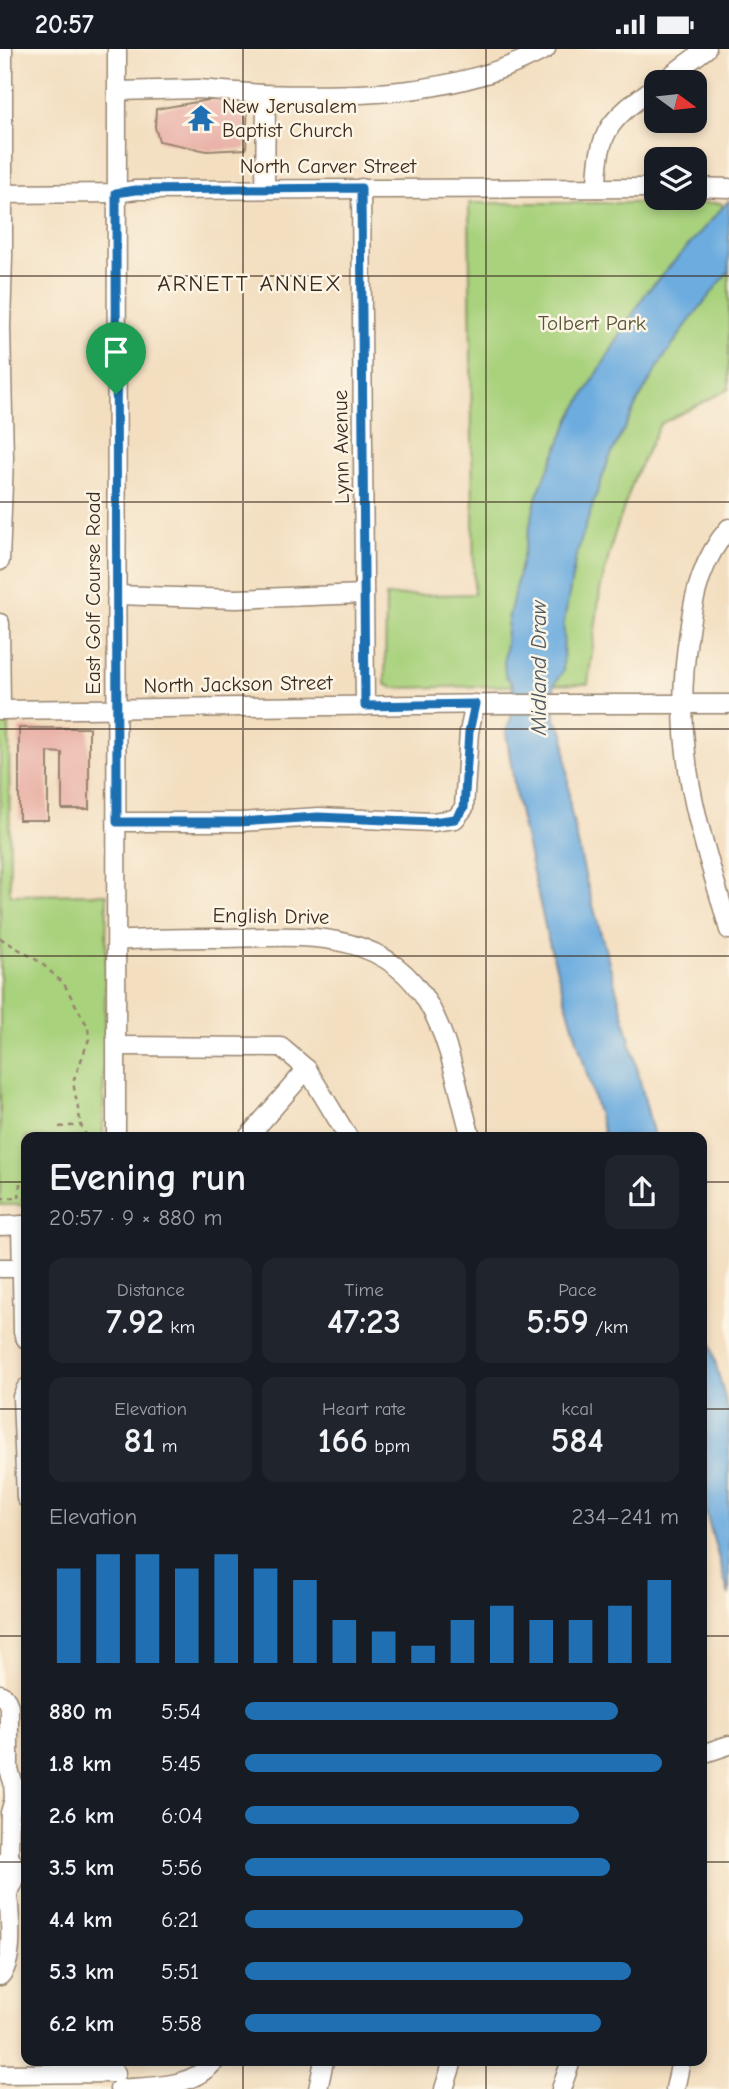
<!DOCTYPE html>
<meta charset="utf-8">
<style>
body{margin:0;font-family:"Comic Neue",sans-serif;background:#20242c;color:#f1f3f6;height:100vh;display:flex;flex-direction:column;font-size:26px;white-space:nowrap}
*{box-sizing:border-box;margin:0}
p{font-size:23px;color:#9ea1a6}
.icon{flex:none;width:38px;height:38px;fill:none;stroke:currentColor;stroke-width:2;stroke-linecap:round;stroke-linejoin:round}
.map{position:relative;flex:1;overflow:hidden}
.details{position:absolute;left:21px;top:1083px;width:686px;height:934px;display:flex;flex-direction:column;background:#171b24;border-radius:14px;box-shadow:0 4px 10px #0003}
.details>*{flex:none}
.needle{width:46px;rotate:105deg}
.fabs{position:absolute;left:644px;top:21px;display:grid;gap:14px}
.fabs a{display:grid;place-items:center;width:63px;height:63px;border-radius:14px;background:#171b24;box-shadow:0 4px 10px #0003;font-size:35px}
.pin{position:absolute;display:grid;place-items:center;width:60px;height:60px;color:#fff;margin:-72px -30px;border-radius:50% 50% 50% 0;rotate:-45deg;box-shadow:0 0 7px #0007}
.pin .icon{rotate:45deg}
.round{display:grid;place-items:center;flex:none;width:74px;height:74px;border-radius:14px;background:#20242c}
.head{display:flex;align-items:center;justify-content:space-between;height:119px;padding:0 28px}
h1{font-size:38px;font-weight:600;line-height:52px}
.stats{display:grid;grid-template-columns:repeat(3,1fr);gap:10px;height:119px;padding:7px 28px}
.stats div{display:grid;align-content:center;border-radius:14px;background:#20242c;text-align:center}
.stats b{font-size:35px;font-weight:600}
.stats small{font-size:19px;font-weight:400}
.stats p{font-size:19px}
.chart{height:196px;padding:14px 28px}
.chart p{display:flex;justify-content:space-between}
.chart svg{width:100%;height:126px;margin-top:7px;stroke:#1f6fb2;stroke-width:6}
ul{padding:0 28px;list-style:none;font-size:23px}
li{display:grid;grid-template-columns:112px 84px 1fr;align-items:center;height:52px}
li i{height:18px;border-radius:9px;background:#1f6fb2}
.status{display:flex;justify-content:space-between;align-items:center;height:49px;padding:0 35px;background:#171b24;direction:ltr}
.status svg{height:19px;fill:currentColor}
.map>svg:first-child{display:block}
.green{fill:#a9d27d;stroke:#727e4e;stroke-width:2}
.water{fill:#6cacdf;stroke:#546b7e;stroke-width:2}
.building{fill:#eab3a9}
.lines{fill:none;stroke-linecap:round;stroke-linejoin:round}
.minor-casing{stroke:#97846f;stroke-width:21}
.path{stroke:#97846f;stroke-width:2.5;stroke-dasharray:5 5;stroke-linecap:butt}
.minor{stroke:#fff;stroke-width:18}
.route-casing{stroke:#fff;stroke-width:14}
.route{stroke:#1f6fb2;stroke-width:9}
.grid{fill:none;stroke:#3b2a1e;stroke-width:2;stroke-opacity:0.55}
.labels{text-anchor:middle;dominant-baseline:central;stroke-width:5;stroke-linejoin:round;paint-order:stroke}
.poi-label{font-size:21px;fill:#3b2a1e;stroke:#fcf5e5;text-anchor:start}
.street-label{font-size:21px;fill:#3b2a1e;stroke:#fcf5e5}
.park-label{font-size:21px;fill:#565436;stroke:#fcf5e5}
.neighbourhood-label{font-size:23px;letter-spacing:2px;fill:#3b2a1e;stroke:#fcf5e5}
.water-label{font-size:23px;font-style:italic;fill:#4c5862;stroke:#fcf5e5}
</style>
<div class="status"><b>20:57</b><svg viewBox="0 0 49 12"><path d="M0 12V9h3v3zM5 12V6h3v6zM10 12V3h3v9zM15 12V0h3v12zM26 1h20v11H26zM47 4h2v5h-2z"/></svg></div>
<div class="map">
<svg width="729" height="2040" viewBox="0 0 729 2040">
<rect width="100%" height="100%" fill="#fcf5e5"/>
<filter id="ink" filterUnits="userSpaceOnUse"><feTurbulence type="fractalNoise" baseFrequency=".0143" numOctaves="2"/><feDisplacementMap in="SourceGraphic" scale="14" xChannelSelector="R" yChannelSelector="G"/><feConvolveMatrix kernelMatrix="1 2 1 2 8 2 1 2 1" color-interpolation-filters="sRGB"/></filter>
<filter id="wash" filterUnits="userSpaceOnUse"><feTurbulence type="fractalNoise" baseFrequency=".00686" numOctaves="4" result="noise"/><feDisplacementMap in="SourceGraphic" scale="28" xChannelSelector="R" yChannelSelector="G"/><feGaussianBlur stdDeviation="1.57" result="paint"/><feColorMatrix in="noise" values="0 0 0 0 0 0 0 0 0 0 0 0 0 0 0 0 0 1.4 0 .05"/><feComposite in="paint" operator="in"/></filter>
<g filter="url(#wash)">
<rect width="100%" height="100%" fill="#f3dec0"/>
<!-- green -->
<g class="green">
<polygon points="469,154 721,154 724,163 729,163 729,340 660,375 635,427 614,487 600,542 588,635 394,639 385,635 386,547 474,545"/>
<polygon points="0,675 9,675 10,846 107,845 103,1088 26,1088 26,1156 0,1156"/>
</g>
<!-- water -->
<g class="water">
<polygon points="729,151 729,222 690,271 661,313 639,350 609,410 593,455 576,507 564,573 563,622 554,636 555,671 564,684 570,758 586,831 624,968 654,1088 605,1088 548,890 516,748 506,682 511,669 513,636 505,626 504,612 508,571 537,446 571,368 645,245"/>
<polygon points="702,1263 729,1365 729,1547 702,1449"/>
</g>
<g id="blocks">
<!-- building -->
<g class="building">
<polygon points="248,49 246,100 207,102 159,92 155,78 156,60 208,51"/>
<polygon points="19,679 89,679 89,760 62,760 62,704 48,703 48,771 19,771"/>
</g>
</g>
</g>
<g filter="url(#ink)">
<use href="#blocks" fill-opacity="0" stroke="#97846f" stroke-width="2"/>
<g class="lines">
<defs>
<g id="minor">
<polyline points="662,33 706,0"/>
<polyline points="117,42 198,40 262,45 266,53 265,140"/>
<path d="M262,45C359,48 459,47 546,0"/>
<polyline points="695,138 729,139"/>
<polyline points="361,139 365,657"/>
<path d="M597,139C598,80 610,71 656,37"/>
<polyline points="0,145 116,144 136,141 656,139"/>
<path d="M729,479C703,509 694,544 689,582C683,622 681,664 686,704C692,764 713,823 729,881"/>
<polyline points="0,512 4,409 1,279 3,207 3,0"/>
<polyline points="116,546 236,550 364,545"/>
<polyline points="0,574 1,661"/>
<polyline points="0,661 505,655 729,655"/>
<polyline points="117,773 240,773 319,768 432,773 455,770 464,759 469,683 475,655"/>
<path d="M117,892C149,889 181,889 213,889C293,889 382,873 429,956C451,994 459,1047 471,1088"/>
<polyline points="117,997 281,998 307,1020 348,1088"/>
<polyline points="116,1088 117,0"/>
<polyline points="248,1088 307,1020"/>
<polyline points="21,1176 23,1283 26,1290"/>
<polyline points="0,1177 26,1176"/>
<polyline points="0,1219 26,1219"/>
<polyline points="26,1339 22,1348 26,1449"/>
<path d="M0,1645L5,1648L9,1657V1721L13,1733L14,1750L10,1764L9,1808C2,1817 2,1827 3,1838L8,1842C9,1864 16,1911 0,1927"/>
<polyline points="702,1705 729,1696"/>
<path d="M8,1842C18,1832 19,1819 9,1808"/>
<polyline points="0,2025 116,2024"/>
<path d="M119,2040C153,2037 190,2040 215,2012"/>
<polyline points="318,2040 324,2012"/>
<polyline points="444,2040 453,2012"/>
<polyline points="561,2040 571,2012"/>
<polyline points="675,2040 681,2012"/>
</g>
</defs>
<!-- minor casing -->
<use href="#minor" class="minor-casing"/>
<!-- path -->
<g class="path">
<polyline points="0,889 40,913 64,935 88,978 89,990 73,1033 81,1076"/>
<polyline points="59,1078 81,1076 87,1088"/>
<polyline points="20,1134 19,1149 26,1150"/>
<polyline points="0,1149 18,1149"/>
</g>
<!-- minor -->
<use href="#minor" class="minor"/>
</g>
</g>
<g class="lines" filter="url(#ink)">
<defs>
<polygon id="route" points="361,139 365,657 475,655 469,683 464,759 455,770 432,773 318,768 240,773 117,773 116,144 136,141"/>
</defs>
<!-- route casing -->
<use href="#route" class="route-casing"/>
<!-- route -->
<use href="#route" class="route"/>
</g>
<!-- grid -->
<path class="grid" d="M243,0V1088M486,0V1088M0,227H729M0,453H729M0,680H729M0,907H729M0,1133H26M702,1133H729M0,1360H26M702,1360H729M0,1587H26M702,1587H729M0,1813H26M702,1813H729M243,2012V2040M486,2012V2040"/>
<!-- icons -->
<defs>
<symbol id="temple-bare" viewBox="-9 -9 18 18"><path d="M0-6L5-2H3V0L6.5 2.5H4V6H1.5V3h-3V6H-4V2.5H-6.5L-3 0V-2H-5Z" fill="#1f6fb2" stroke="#fcf5e5" stroke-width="2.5" paint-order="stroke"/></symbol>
</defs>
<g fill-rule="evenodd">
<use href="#temple-bare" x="182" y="50" width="38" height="38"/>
</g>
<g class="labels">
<!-- poi labels -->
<g class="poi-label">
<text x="222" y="57">New Jerusalem<tspan x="222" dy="24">Baptist Church</tspan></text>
</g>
<!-- street labels -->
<g class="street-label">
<text x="328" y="117">North Carver Street</text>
<text transform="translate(341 398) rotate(-91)">Lynn Avenue</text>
<text transform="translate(93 544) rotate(-90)">East Golf Course Road</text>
<text transform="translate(238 635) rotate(-1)">North Jackson Street</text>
<text transform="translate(271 867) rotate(1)">English Drive</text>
</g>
<!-- park labels -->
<g class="park-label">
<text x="592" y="274">Tolbert Park</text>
</g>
<!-- neighbourhood labels -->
<g class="neighbourhood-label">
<text x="250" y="234">ARNETT ANNEX</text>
</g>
<!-- water labels -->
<g class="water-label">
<text transform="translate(538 619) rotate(-90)">Midland Draw</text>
</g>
</g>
</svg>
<div class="fabs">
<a><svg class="needle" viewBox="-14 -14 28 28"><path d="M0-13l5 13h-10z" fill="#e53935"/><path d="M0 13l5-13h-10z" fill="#9ea1a6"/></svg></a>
<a><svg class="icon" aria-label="layers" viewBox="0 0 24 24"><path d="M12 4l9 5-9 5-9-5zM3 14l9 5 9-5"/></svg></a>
</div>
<div class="pin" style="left:116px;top:345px;background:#1e9e55"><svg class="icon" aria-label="arrive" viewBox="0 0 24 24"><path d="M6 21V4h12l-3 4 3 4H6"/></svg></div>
<section class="details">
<div class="head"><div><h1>Evening run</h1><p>20:57 · 9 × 880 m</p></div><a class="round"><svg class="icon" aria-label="share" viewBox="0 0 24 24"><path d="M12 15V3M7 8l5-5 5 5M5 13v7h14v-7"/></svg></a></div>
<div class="stats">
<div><p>Distance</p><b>7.92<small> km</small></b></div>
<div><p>Time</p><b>47:23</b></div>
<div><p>Pace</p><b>5:59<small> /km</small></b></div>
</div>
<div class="stats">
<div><p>Elevation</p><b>81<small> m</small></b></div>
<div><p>Heart rate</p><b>166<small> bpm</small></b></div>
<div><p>kcal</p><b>584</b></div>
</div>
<div class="chart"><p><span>Elevation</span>234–241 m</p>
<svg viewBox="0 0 160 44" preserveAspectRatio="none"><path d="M5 44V11M15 44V6M25 44V6M35 44V11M45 44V6M55 44V11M65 44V15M75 44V29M85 44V33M95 44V38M105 44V29M115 44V24M125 44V29M135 44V29M145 44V24M155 44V15"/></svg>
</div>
<ul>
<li><b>880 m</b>5:54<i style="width:86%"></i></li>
<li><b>1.8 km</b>5:45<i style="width:96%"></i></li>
<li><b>2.6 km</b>6:04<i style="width:77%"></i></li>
<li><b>3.5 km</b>5:56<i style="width:84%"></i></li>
<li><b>4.4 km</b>6:21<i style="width:64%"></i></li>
<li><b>5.3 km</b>5:51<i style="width:89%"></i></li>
<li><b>6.2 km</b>5:58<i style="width:82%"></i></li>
</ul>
</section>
</div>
